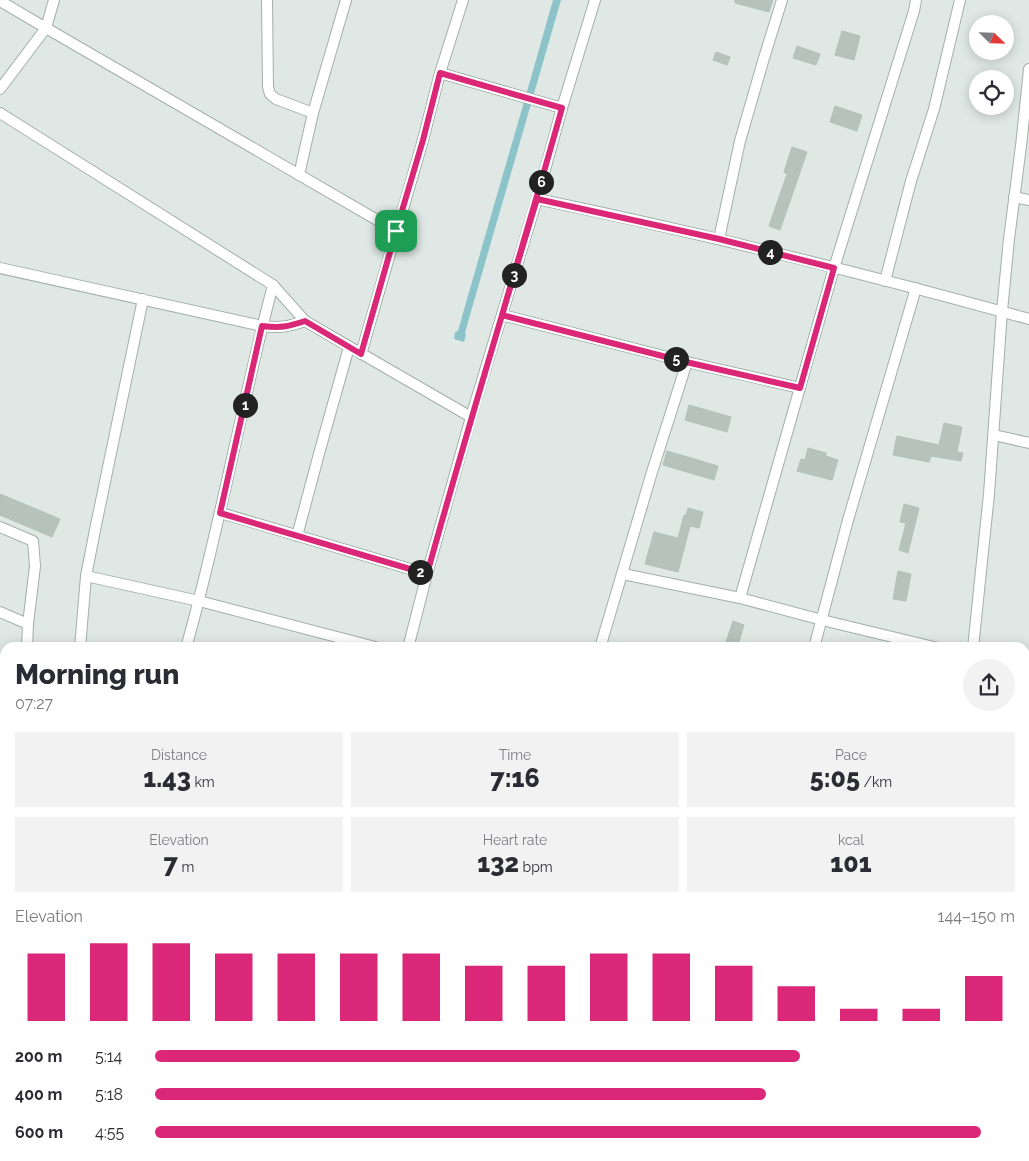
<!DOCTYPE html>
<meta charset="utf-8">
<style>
body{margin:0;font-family:Raleway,sans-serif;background:#f2f2f3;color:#2b2b33;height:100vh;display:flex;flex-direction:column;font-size:19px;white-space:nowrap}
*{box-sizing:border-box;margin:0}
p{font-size:16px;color:#7c7c81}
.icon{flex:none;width:28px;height:28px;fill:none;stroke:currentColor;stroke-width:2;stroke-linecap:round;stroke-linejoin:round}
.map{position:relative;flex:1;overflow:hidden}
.sheet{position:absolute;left:0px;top:642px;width:1030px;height:519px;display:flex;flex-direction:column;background:#fff;border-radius:15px 15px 0 0;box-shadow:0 2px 12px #0003}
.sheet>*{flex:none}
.needle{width:32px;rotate:113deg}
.tools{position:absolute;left:969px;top:15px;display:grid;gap:10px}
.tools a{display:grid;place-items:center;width:45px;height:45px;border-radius:50%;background:#fff;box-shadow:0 2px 12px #0003;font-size:25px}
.pin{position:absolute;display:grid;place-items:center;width:42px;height:42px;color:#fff;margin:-21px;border-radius:10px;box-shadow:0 2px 8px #0006}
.km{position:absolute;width:25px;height:25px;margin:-12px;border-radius:50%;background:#222;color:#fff;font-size:14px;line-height:25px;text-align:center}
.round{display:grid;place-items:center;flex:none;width:52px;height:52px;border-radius:26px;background:#f2f2f3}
.overview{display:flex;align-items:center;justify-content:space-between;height:85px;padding:0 15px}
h1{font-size:28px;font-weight:800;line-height:38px}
.metrics{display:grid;grid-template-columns:repeat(3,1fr);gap:8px;height:85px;padding:5px 15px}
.metrics div{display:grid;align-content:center;border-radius:0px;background:#f2f2f3;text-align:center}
.metrics b{font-size:25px;font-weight:800}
.metrics small{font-size:14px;font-weight:400}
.metrics p{font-size:14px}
.chart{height:140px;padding:10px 15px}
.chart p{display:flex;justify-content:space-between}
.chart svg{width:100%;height:90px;margin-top:5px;stroke:#db2777;stroke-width:6}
ul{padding:0 15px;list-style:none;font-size:16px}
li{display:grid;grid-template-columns:80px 60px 1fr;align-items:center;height:38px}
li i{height:12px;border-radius:6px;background:#db2777}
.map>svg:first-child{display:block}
.water{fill:#8cc3c8}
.building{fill:#b5c3bc;stroke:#b2c1ba}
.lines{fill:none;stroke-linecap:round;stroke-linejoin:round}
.minor-casing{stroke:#a3afaa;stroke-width:12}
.minor{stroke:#fff;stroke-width:10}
.route-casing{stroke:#fff;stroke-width:10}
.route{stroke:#db2777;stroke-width:6}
</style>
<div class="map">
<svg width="1029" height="1161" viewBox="0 0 1029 1161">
<rect width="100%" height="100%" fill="#dfe8e4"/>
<!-- water -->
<path class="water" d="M553,0H561L470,315L465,333L466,335L464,342L454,339L455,332L458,331C489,221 522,111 553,0Z"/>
<!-- building -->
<g class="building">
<polygon points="735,0 773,0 769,12 735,3"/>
<polygon points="842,31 860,36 854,60 835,55"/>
<polygon points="797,46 820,54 816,65 793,58"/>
<polygon points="716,52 730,57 727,65 713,60"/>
<polygon points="835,106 862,115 857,131 830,122"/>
<polygon points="792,147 807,152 780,230 769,226 787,174 784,172"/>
<polygon points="689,405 731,417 727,432 685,420"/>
<polygon points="944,423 962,427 957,452 963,453 961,461 931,456 929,462 893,455 897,436 939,445"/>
<polygon points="808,448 826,453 826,456 838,460 832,480 797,471 801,459 805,460"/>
<polygon points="667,451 718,466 714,480 663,465"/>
<polygon points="0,494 60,519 52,537 0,515"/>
<polygon points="904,504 919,508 908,553 899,550 906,523 900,522"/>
<polygon points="688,508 703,512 699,528 690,526 678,572 645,564 654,532 678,538 684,515 686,515"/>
<polygon points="898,571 911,574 906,601 893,599"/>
<polygon points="733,621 744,625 738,645 726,642"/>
</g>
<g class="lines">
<defs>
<g id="minor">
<polyline points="267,0 268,87 270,94 276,99 313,113"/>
<polyline points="0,1 46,28 396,231"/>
<polyline points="440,73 562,108"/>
<polyline points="0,89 46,28 54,0"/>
<polyline points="0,113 273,285 305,321"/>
<polyline points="299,175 313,113 346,0"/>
<polyline points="1014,197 1029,200"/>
<path d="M537,199C702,233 866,274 1029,319"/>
<polyline points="719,239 740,141 764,58 782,0"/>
<path d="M0,268L262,326C281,328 287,327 305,321L471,417"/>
<polyline points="885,281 911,181 934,109 960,0"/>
<polyline points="502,315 687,362 800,388"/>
<polyline points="361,354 423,140 440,73 463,0"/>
<polyline points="994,435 1029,443"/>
<polyline points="221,513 427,574"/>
<polyline points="0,527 33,541 35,566 28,624 27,648"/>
<polyline points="297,536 320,450 349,347"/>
<polyline points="623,574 740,598 822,620 938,648"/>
<polyline points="86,576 199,601 379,648"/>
<polyline points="740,598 834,268 914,11 916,0"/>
<polyline points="0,612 28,624"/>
<polyline points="80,648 86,576 96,525 143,299"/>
<path d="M186,648C220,528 241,405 273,285"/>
<polyline points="408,648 427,574 471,417 537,199 562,108 595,0"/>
<polyline points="600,648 652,472 687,362"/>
<polyline points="814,648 848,520 916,288"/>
<polyline points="973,648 989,494 1002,311 1009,239 1021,146 1029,69"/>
<polyline points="1025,671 1029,672"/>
<polyline points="1025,804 1029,805"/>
<polyline points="0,808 5,808"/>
<polyline points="0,881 4,873 5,866"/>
<polyline points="1025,1102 1029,1099"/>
<polyline points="1025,1113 1029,1119"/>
<polyline points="920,1156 924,1161"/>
<polyline points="255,1161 256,1156"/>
<polyline points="469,1161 471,1156"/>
<polyline points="611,1161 612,1156"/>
<polyline points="732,1161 732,1156"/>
<polyline points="903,1161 903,1156"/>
</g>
</defs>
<!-- minor casing -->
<use href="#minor" class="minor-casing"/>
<!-- minor -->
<use href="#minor" class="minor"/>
</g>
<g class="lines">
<defs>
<path id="route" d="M396,231L361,354L305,321C287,327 281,328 262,326L220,513L427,574C462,449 499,324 537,199L719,239L834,268L800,388L686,362L502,315C522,246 543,177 562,108L440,73L423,140L396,231"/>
</defs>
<!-- route casing -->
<use href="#route" class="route-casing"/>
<!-- route -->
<use href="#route" class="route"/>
</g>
</svg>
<div class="tools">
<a><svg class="needle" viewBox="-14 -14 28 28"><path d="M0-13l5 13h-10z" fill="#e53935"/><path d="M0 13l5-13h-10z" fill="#7c7c81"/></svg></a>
<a><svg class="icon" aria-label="locate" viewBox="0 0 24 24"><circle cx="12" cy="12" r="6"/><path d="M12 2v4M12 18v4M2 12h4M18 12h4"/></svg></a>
</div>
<div class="pin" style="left:396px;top:231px;background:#1e9e55"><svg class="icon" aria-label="arrive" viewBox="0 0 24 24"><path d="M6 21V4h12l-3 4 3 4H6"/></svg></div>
<b class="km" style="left:245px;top:405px">1</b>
<b class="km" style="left:420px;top:572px">2</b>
<b class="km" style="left:514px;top:275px">3</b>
<b class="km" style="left:770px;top:252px">4</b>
<b class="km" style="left:676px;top:359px">5</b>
<b class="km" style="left:541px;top:182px">6</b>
<section class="sheet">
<div class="overview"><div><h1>Morning run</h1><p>07:27</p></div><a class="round"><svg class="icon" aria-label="share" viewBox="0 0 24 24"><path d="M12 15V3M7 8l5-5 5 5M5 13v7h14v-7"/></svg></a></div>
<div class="metrics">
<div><p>Distance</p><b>1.43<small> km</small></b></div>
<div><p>Time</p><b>7:16</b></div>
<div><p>Pace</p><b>5:05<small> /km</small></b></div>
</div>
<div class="metrics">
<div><p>Elevation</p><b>7<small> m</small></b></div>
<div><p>Heart rate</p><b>132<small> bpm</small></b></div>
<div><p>kcal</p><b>101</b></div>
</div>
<div class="chart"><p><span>Elevation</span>144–150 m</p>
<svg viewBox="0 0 160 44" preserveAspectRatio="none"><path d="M5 44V11M15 44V6M25 44V6M35 44V11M45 44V11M55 44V11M65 44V11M75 44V17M85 44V17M95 44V11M105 44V11M115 44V17M125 44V27M135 44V38M145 44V38M155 44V22"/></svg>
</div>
<ul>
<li><b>200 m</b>5:14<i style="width:75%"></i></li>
<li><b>400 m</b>5:18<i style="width:71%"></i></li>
<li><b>600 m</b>4:55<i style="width:96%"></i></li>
</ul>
</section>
</div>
